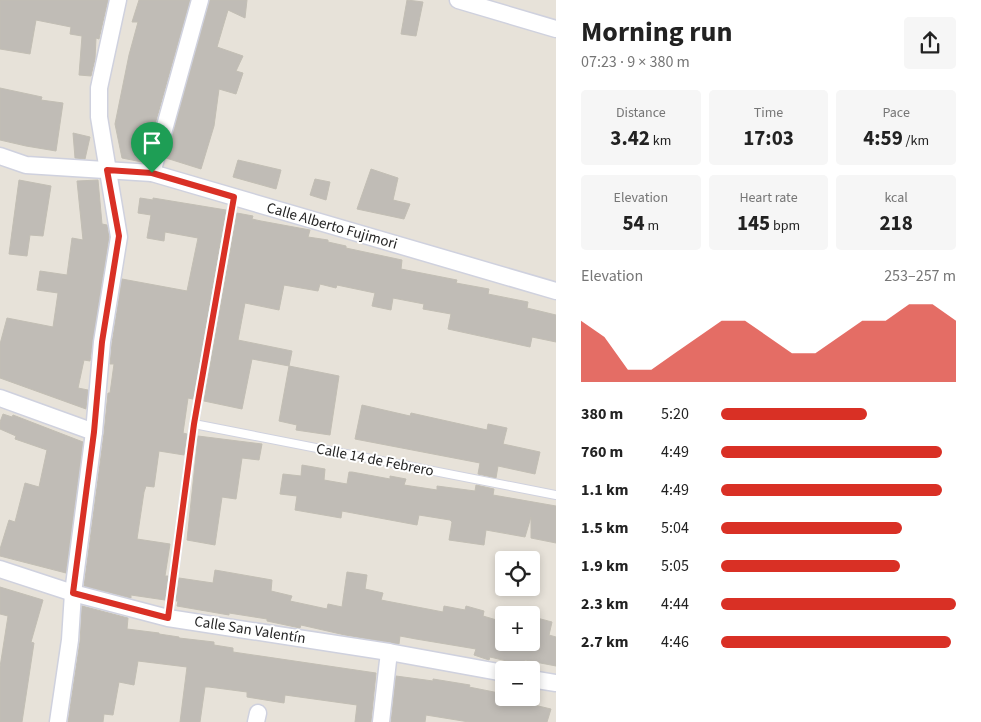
<!DOCTYPE html>
<meta charset="utf-8">
<style>
body{margin:0;font-family:"Source Sans 3",sans-serif;background:#f6f6f6;color:#222;height:100vh;display:flex;flex-direction:column;font-size:19px;white-space:nowrap}
*{box-sizing:border-box;margin:0}
p{font-size:16px;color:#767676}
.icon{flex:none;width:28px;height:28px;fill:none;stroke:currentColor;stroke-width:2;stroke-linecap:round;stroke-linejoin:round}
.map{position:relative;flex:1;overflow:hidden}
.side{display:flex;flex-direction:column;background:#fff;width:425px}
.side>*{flex:none}
.buttons{position:absolute;left:495px;top:551px;display:grid;gap:10px}
.buttons a{display:grid;place-items:center;width:45px;height:45px;border-radius:5px;background:#fff;box-shadow:0 2px 8px #0003;font-size:25px}
.pin{position:absolute;display:grid;place-items:center;width:42px;height:42px;color:#fff;margin:-51px -21px;border-radius:50% 50% 50% 0;rotate:-45deg;box-shadow:0 0 5px #0007}
.pin .icon{rotate:45deg}
.round{display:grid;place-items:center;flex:none;width:52px;height:52px;border-radius:5px;background:#f6f6f6}
.summary{display:flex;align-items:center;justify-content:space-between;height:85px;padding:0 25px}
h1{font-size:28px;font-weight:700;line-height:38px}
.stats{display:grid;grid-template-columns:repeat(3,1fr);gap:8px;height:85px;padding:5px 25px}
.stats div{display:grid;align-content:center;border-radius:5px;background:#f6f6f6;text-align:center}
.stats b{font-size:21px;font-weight:700}
.stats small{font-size:14px;font-weight:400}
.stats p{font-size:14px}
.chart{height:140px;padding:10px 25px}
.chart p{display:flex;justify-content:space-between}
.chart svg{width:100%;height:90px;margin-top:5px;fill:#d93025;opacity:.7}
ul{padding:0 25px;list-style:none;font-size:16px}
li{display:grid;grid-template-columns:80px 60px 1fr;align-items:center;height:38px}
li i{height:12px;border-radius:6px;background:#d93025}
main{display:flex;flex:1;min-height:0}
.map>svg:first-child{display:block}
.building{fill:#c0bcb6;stroke:#c2beb4}
.lines{fill:none;stroke-linecap:round;stroke-linejoin:round}
.lane-casing{stroke:#cfd1de;stroke-width:10}
.street-casing{stroke:#cfd1de;stroke-width:19}
.lane{stroke:#fff;stroke-width:8}
.street{stroke:#fff;stroke-width:16}
.route-casing{stroke:#fff;stroke-width:10}
.route{stroke:#d93025;stroke-width:6}
.labels{text-anchor:middle;dominant-baseline:central;stroke-width:4;stroke-linejoin:round;paint-order:stroke}
.street-label{font-size:15px;fill:#262626;stroke:#fff}
</style>
<main>
<div class="map">
<svg width="556" height="722" viewBox="0 0 556 722">
<rect width="100%" height="100%" fill="#e7e2d9"/>
<!-- building -->
<g class="building">
<polygon points="0,0 108,0 99,39 96,38 95,59 91,76 79,75 82,36 70,34 71,27 36,20 30,54 0,49"/>
<polygon points="139,0 190,0 147,153 145,152 142,162 122,158 115,124 129,55 138,22 132,22"/>
<polygon points="210,0 247,0 245,18 228,10 217,47 243,56 236,71 243,73 236,94 219,89 214,126 201,169 166,158"/>
<polygon points="407,0 423,2 416,36 401,34"/>
<polygon points="0,88 42,97 41,100 63,103 56,151 26,146 0,140"/>
<polygon points="73,133 90,137 85,159 75,158"/>
<polygon points="238,160 281,170 276,189 233,177"/>
<polygon points="371,169 398,178 393,200 410,204 404,219 357,209"/>
<polygon points="315,179 330,182 326,200 310,195"/>
<polygon points="19,180 51,186 43,236 30,235 27,256 9,254"/>
<polygon points="98,180 102,224 107,225 109,237 90,361 84,360 78,388 88,390 86,409 0,378 0,344 7,318 53,327 58,293 37,290 40,271 67,275 72,238 83,240 77,181"/>
<polygon points="140,198 153,200 153,198 226,210 193,399 188,398 183,433 187,434 184,455 159,451 154,487 146,486 144,492 137,539 170,544 165,576 168,576 165,600 131,595 131,598 84,586 104,433 108,393 110,393 114,364 110,364 112,343 122,279 187,291 198,238 165,232 164,241 147,238 151,215 138,213"/>
<polygon points="237,213 253,216 252,219 261,221 310,230 308,237 328,240 328,242 346,246 346,248 402,260 401,269 457,280 456,283 489,289 488,294 528,302 527,308 556,315 556,342 532,337 530,347 448,329 451,314 423,309 424,304 393,298 391,310 372,306 375,293 337,285 336,288 320,284 318,291 284,285 279,310 245,303 238,340 292,351 289,366 252,359 242,409 204,401"/>
<polygon points="289,366 339,376 330,435 296,430 297,425 279,421"/>
<polygon points="362,405 410,416 411,413 487,430 488,424 507,428 503,444 540,452 535,474 498,466 496,478 478,474 480,463 355,439"/>
<polygon points="3,414 12,417 13,415 83,442 66,573 0,556 0,549 9,520 15,522 25,483 39,487 47,450 15,439 16,436 0,429 0,422"/>
<polygon points="198,436 262,444 259,460 242,458 236,499 222,497 215,545 187,540"/>
<polygon points="302,465 325,469 324,480 347,484 349,472 352,472 390,479 390,476 406,479 404,485 437,490 437,486 475,491 476,485 494,489 493,495 556,506 556,543 531,538 531,517 525,537 486,530 484,545 449,540 452,522 450,520 419,515 417,525 342,511 341,518 295,510 297,496 280,494 283,474 301,476"/>
<polygon points="215,570 272,580 271,591 292,596 290,601 327,609 328,604 342,607 347,572 367,575 365,589 383,593 381,600 443,612 444,606 465,610 466,606 484,611 483,616 500,621 497,632 504,633 504,642 531,642 531,628 534,628 537,618 552,622 549,635 556,637 556,666 525,660 524,665 490,657 489,660 474,655 476,649 416,639 400,636 399,644 345,635 301,625 300,628 267,621 267,619 229,613 229,615 177,606 178,601 176,601 179,578 213,583"/>
<polygon points="0,587 43,600 31,642 34,643 22,722 0,722 0,667 8,616 0,614"/>
<polygon points="82,606 128,618 127,629 159,633 159,634 179,637 179,638 214,642 214,645 233,648 233,652 376,673 371,722 355,722 357,705 285,695 284,703 247,697 247,692 209,687 205,687 200,722 180,722 187,667 138,661 134,685 119,682 113,715 104,714 103,722 68,722 80,641"/>
<polygon points="396,676 433,681 433,679 470,685 469,687 504,694 504,698 519,698 535,702 534,705 551,709 547,722 469,722 426,715 425,722 391,722"/>
</g>
<g class="lines">
<defs>
<g id="lane">
<polyline points="194,424 556,495"/>
<polyline points="168,618 194,424 234,197"/>
</g>
<g id="street">
<polyline points="458,0 556,29"/>
<polyline points="0,156 26,165 152,173 556,291"/>
<polyline points="152,173 200,0"/>
<polyline points="0,398 94,432"/>
<polyline points="0,569 73,593 168,618 389,652 504,673"/>
<polyline points="531,679 556,683"/>
<polyline points="58,722 70,640 73,593 94,432 102,342 119,237 99,117 99,88 118,0"/>
<polyline points="256,722 258,713"/>
<polyline points="381,722 389,652"/>
</g>
</defs>
<!-- lane casing -->
<use href="#lane" class="lane-casing"/>
<!-- street casing -->
<use href="#street" class="street-casing"/>
<!-- lane -->
<use href="#lane" class="lane"/>
<!-- street -->
<use href="#street" class="street"/>
</g>
<g class="lines">
<defs>
<polygon id="route" points="107,170 152,173 234,197 194,424 168,618 73,593 94,432 102,342 119,236"/>
</defs>
<!-- route casing -->
<use href="#route" class="route-casing"/>
<!-- route -->
<use href="#route" class="route"/>
</g>
<g class="labels">
<!-- street labels -->
<g class="street-label">
<text transform="translate(332 226) rotate(16)">Calle Alberto Fujimori</text>
<text transform="translate(375 460) rotate(11)">Calle 14 de Febrero</text>
<text transform="translate(250 630) rotate(9)">Calle San Valentín</text>
</g>
</g>
</svg>
<div class="buttons">
<a><svg class="icon" aria-label="locate" viewBox="0 0 24 24"><circle cx="12" cy="12" r="6"/><path d="M12 2v4M12 18v4M2 12h4M18 12h4"/></svg></a>
<a>+</a>
<a>−</a>
</div>
<div class="pin" style="left:152px;top:173px;background:#1e9e55"><svg class="icon" aria-label="arrive" viewBox="0 0 24 24"><path d="M6 21V4h12l-3 4 3 4H6"/></svg></div>
</div>
<section class="side">
<div class="summary"><div><h1>Morning run</h1><p>07:23 · 9 × 380 m</p></div><a class="round"><svg class="icon" aria-label="share" viewBox="0 0 24 24"><path d="M12 15V3M7 8l5-5 5 5M5 13v7h14v-7"/></svg></a></div>
<div class="stats">
<div><p>Distance</p><b>3.42<small> km</small></b></div>
<div><p>Time</p><b>17:03</b></div>
<div><p>Pace</p><b>4:59<small> /km</small></b></div>
</div>
<div class="stats">
<div><p>Elevation</p><b>54<small> m</small></b></div>
<div><p>Heart rate</p><b>145<small> bpm</small></b></div>
<div><p>kcal</p><b>218</b></div>
</div>
<div class="chart"><p><span>Elevation</span>253–257 m</p>
<svg viewBox="0 0 160 44" preserveAspectRatio="none"><path d="M0 44V14L10 22L20 38L30 38L40 30L50 22L60 14L70 14L80 22L90 30L100 30L110 22L120 14L130 14L140 6L150 6L160 14V44z"/></svg>
</div>
<ul>
<li><b>380 m</b>5:20<i style="width:62%"></i></li>
<li><b>760 m</b>4:49<i style="width:94%"></i></li>
<li><b>1.1 km</b>4:49<i style="width:94%"></i></li>
<li><b>1.5 km</b>5:04<i style="width:77%"></i></li>
<li><b>1.9 km</b>5:05<i style="width:76%"></i></li>
<li><b>2.3 km</b>4:44<i style="width:100%"></i></li>
<li><b>2.7 km</b>4:46<i style="width:98%"></i></li>
</ul>
</section>
</main>
